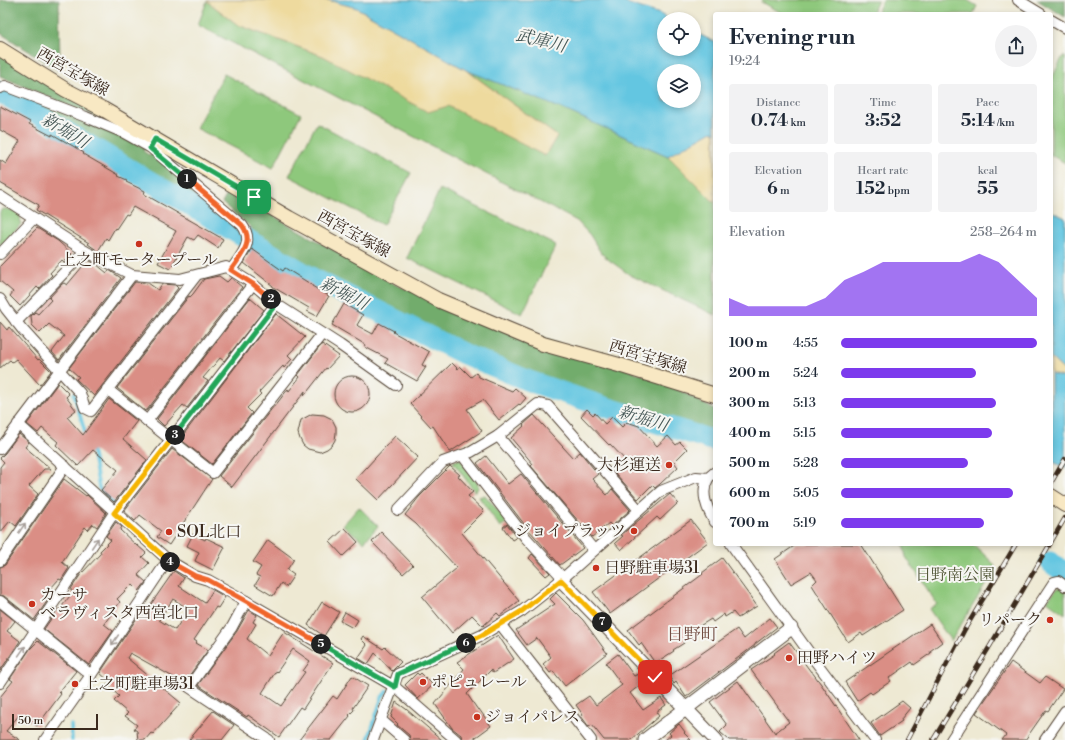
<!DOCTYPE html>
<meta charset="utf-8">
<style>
body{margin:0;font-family:"Libre Bodoni","Noto Serif JP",serif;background:#f2f2f3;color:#1f2937;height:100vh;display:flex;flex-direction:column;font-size:15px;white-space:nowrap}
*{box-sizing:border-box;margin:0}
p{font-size:13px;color:#747a83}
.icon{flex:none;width:22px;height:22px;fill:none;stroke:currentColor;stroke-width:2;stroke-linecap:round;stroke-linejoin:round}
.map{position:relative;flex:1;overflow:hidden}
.drawer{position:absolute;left:713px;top:12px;width:340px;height:534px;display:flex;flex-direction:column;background:#fff;border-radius:4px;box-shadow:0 2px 6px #0003}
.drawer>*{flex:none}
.tools{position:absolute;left:657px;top:12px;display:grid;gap:8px}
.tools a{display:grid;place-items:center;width:44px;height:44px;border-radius:50%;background:#fff;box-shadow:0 2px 6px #0003;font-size:20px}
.scale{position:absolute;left:12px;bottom:10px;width:86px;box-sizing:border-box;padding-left:4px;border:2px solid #3b2a1e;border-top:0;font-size:11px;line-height:14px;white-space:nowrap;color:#3b2a1e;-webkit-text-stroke:3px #f6f6f2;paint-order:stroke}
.pin{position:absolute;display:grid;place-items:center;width:34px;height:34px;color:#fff;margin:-17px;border-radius:8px;box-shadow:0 2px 6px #0006}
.km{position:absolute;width:20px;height:20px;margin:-10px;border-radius:50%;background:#222;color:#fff;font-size:11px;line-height:20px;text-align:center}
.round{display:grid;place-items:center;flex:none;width:42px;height:42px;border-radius:21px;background:#f2f2f3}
.headline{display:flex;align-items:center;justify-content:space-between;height:68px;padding:0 16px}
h1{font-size:22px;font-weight:700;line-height:30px}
.stats{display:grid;grid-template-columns:repeat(3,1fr);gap:6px;height:68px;padding:4px 16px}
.stats div{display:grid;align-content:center;border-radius:4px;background:#f2f2f3;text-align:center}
.stats b{font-size:17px;font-weight:700}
.stats small{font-size:11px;font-weight:400}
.stats p{font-size:11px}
.chart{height:112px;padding:8px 16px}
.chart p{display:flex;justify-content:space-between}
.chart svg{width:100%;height:72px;margin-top:4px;fill:#7c3aed;opacity:.7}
ul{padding:0 16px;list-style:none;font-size:13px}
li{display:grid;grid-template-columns:64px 48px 1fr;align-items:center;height:30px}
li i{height:10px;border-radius:5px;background:#7c3aed}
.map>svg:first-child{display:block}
.green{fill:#8ec87c;stroke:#64794d}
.forest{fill:#72ac6c;stroke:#566b45}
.sand{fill:#eeda9e;stroke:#94825e}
.water{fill:#63c6e1;stroke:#4f7880;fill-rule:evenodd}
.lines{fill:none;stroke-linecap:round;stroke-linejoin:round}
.stream{stroke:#63c6e1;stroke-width:3.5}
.river{stroke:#63c6e1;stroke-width:21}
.building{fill:#da8e85;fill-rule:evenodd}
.minor-casing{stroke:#564739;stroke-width:12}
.tertiary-casing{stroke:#564739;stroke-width:15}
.secondary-casing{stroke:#564739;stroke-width:16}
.minor{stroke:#fff;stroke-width:10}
.tertiary{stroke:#fff;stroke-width:13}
.secondary{stroke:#f8e8c3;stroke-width:14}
.rail-casing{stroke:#3b2a1e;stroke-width:4.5}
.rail{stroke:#f6f6f2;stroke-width:3;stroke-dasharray:9;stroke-linecap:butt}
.oneway{stroke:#a79f9a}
.split-1-casing{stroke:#fff;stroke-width:8}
.split-2-casing{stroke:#fff;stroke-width:8}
.split-3-casing{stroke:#fff;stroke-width:8}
.split-4-casing{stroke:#fff;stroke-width:8}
.split-5-casing{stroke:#fff;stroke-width:8}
.split-6-casing{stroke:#fff;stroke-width:8}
.split-7-casing{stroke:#fff;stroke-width:8}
.split-8-casing{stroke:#fff;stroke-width:8}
.split-1{stroke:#22a559;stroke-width:5}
.split-2{stroke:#f0652b;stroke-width:5}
.split-3{stroke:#22a559;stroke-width:5}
.split-4{stroke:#f5b400;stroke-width:5}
.split-5{stroke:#f0652b;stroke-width:5}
.split-6{stroke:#22a559;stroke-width:5}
.split-7{stroke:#f5b400;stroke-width:5}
.split-8{stroke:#f5b400;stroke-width:5}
.poi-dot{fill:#c8321e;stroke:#f6f6f2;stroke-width:1.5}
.labels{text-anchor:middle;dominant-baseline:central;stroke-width:4;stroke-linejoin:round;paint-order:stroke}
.street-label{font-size:16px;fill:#3b2a1e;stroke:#f6f6f2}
.poi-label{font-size:16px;fill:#3b2a1e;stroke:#f6f6f2;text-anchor:start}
.park-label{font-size:16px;fill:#54593a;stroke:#f6f6f2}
.water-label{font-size:17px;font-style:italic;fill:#475958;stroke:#f6f6f2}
.neighbourhood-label{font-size:17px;fill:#734d42;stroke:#f6f6f2}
</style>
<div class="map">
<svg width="1065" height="740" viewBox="0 0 1065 740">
<rect width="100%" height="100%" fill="#f6f6f2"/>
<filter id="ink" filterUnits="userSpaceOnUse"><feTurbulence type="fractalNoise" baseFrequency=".025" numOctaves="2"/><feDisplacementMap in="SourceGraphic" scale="8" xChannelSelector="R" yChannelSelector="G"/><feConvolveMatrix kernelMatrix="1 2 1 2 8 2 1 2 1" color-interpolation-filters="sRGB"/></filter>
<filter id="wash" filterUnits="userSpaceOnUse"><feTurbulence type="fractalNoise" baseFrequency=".012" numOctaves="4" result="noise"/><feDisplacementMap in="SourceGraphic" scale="16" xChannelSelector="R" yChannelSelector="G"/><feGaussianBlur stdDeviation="0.9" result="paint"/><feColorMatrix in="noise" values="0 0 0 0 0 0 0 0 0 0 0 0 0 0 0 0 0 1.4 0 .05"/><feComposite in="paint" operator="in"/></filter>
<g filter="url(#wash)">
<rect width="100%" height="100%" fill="#eee9d3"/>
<!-- green -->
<g class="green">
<polygon points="762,0 878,0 872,14 784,14 761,2"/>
<polygon points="883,0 967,0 977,6 973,14 876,14"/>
<polygon points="207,1 238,25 323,56 448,105 545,155 557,136 466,70 560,108 668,156 715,200 715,315 630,275 609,260 601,253 590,235 577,221 198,25"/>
<polygon points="1063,56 1065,57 1065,163 1051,155 1051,80"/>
<polygon points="224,74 301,114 273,168 196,128"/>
<polygon points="317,123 411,173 383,225 289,176"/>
<polygon points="440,189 556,245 522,314 407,258"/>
<polygon points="2,209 9,209 20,215 21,224 0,246 0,212"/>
<polygon points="460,459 478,484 478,488 475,492 453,462"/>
<polygon points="485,495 507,522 500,527 479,497"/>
<polygon points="359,507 378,526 364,542 343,525"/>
<polygon points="903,544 973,544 995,565 987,582 951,641 929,609 937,604 906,557"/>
<polygon points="1060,588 1065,592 1065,614 1047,601 1057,589"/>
</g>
<!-- forest -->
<g class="forest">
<polygon points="0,0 59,0 60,71 0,33"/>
<polygon points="1037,0 1065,0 1065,17"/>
<polygon points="0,52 114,120 111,124 0,76"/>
<polygon points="8,89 124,136 145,148 143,151 149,155 152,152 211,204 208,209 132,162 4,93"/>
<polygon points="229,191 396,285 668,384 715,410 715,448 536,391 481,370 350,290 253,238 252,228 222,203"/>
</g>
<!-- sand -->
<g class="sand">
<polygon points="211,0 328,0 357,8 466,70 557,136 545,156 448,106 428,112 323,56 238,25 207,1"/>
<polygon points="712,131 715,133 715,203 668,156"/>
<polygon points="1051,358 1065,371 1065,378 1051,374"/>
</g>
<!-- water -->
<g class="water">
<path d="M328,0H617L660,14L669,19H664V49H694V32L715,42V133L712,131L668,156L560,108L466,70L357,8ZM664,71H694V101H664Z"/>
<polygon points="1051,211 1065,218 1065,371 1051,358"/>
<polygon points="1051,374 1065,378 1065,468 1051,461"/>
</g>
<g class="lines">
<!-- stream -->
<g class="stream">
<polyline points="74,394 86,436"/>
<polyline points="90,447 93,455 99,488 112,503"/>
<polyline points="71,725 72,740"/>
<polyline points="368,740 382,697 387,691"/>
</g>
<!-- river -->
<g class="river">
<polyline points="0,92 314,279 464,354 529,381 599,405 715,441"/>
<polyline points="1050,562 1065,573"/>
</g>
</g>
<g id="blocks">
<!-- building -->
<g class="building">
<polygon points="0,106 30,122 29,124 52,136 52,134 73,146 84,153 83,154 119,175 118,176 127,180 126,182 145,191 144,194 223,239 218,248 198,235 194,240 188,237 170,269 158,263 176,231 133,207 128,215 126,214 116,229 115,228 108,240 106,238 98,251 88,244 89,243 36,210 39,205 0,183 0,160 6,164 20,141 0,130"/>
<polygon points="37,228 58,241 72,254 64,262 62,260 50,273 52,275 39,289 37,287 20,306 10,296 13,292 0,281 0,266"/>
<polygon points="252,249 283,271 285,268 312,285 312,286 329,296 317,316 307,311 309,308 273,287 273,286 244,263"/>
<polygon points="88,260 96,264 107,273 109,270 121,278 59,360 52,352 64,336 49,324 40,333 32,325 31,316 35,312 38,314 51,300 49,298 62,284 64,283 67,285"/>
<polygon points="219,276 227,282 231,278 242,287 147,410 145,411 117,388 189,296 190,297 193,294 204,279"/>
<polygon points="135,282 144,283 147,284 148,283 158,290 162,284 175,285 178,288 94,396 76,379 79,377 69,368"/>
<polygon points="250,298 264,310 224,361 220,358 203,378 208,381 187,408 183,405 164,426 157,419"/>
<polygon points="344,304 363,315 357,325 358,326 373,334 379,323 394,331 393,332 429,352 422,365 426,367 417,381 385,363 388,359 365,347 366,345 332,325"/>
<polygon points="276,314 305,337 288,355 292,359 284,368 283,366 259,392 261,394 247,408 252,413 212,464 180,439"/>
<polygon points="0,322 7,330 9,327 38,360 39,359 51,371 40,385 16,359 12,362 10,360 0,368"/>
<polygon points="322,344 339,356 327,369 326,368 304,396 305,391 232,487 219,476 274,406 275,406 288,389 289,391 300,377 298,375"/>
<polygon points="452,363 458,369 460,366 471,377 476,373 479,377 512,391 515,388 526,398 520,405 519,404 499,420 483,400 467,409 482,431 450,452 433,426 431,427 410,404"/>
<circle cx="352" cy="394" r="18"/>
<polygon points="58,383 69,394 66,397 76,410 67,417 83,435 109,399 137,421 123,439 147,460 114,502 101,490 118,470 93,450 78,466 56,445 58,442 42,428 38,433 27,424"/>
<polygon points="587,409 593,415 595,413 605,424 612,417 622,427 627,422 639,426 657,446 668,436 676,445 680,442 687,449 674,462 678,467 660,484 655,488 652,485 638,499 615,473 627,462 610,444 609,445 581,416"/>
<polygon points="312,414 324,415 332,419 336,427 336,433 335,440 332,445 327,449 320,452 308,449 303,445 300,439 298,433 301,420"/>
<polygon points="534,415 573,458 580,452 598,474 592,479 607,495 612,489 630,510 612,526 609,523 592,537 531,466 533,464 511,438 524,426 523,425"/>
<polygon points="19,434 29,442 25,447 51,469 44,469 29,486 38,494 16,526 10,521 0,533 0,467 4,462 0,458 5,453"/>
<polygon points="395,436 418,457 378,500 356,479"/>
<polygon points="172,449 212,479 169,545 157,537 161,531 140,515 135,521 124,511"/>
<polygon points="486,456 508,484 521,474 583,548 560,565 528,529 477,463"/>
<polygon points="450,466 460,475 458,476 473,492 468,496 484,511 462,533 519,601 500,616 497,613 483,626 472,615 452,633 422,597 457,568 416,524 405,515 419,497"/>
<polygon points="64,479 86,496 87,495 106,513 97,527 93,524 88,530 85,527 62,562 69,568 61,580 59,579 43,597 48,600 34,620 4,596 0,595 0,567 5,565"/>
<polygon points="670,494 678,503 660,520 657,517 621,550 615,543 623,536 621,535"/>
<polygon points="691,520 708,542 610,614 593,592"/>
<polygon points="116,522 122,527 120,530 137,546 137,545 146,553 142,557 149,563 138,575 146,582 139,591 132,584 117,599 120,602 104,624 113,631 89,665 44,629 58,609 59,610 73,592 71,591 71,589 81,574 101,553 100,551 111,540 106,536"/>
<polygon points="507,524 517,537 512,540 503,527"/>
<polygon points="345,528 358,542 343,556 330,542"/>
<polygon points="381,532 413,565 403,574 372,542"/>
<polygon points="193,534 205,540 206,538 225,547 213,570 195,561 199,552 187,546"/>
<polygon points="268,540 294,559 287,570 294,575 286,587 281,583 273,596 255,585 260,577 256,575 261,567 253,562"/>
<polygon points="797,544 861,544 903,610 863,636 861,633 848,642 812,585 817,580 811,572 791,584 775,559"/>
<polygon points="532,554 550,573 546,576 529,558"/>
<polygon points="722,558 757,606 738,618 733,612 725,617 724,614 713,622 711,619 693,630 695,633 683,641 684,643 673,650 674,651 655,663 641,643 639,645 628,630 703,574 702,573"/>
<path d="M174,571L184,578L179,586L205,603L213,590L225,597L218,608L216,607L194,640L197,642L196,643L208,650L186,680L184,678L182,682L130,653L127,658L181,703L153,734L151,733L145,740H138L137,731L134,729L137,725L125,716L128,713L114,701L119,696L107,685L110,682L100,673L139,615L142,617ZM173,599L189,609L175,630L159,620Z"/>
<polygon points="556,593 583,620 607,653 565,686 553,671 550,673 543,664 551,657 537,638 527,645 516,630 555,604 550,599"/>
<polygon points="322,602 339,612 324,636 308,625"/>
<polygon points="0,609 15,621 7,631 20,641 0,671"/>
<path d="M249,610L257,615L253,622L256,624L247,639L268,656L284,632L333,663L303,709L300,707L279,737L248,715L247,717L198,685L237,631ZM293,649L310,661L303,671L305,672L281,706L262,693L276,671L277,672Z"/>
<polygon points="345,612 358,620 353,628 340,621"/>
<polygon points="770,618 777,627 755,644 755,645 686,697 676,682 674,684 669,676 737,629 744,639"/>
<polygon points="930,624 942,642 930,651 931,653 914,665 912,662 889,678 891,681 872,694 870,692 857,701 845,682"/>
<polygon points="498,635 514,659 493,673 491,670 467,694 478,710 479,709 491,726 472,740 462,740 461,735 452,728 435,704 464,669 457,662"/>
<polygon points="363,636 383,649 385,647 401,662 392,671 375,653 368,664 358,658 367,645 361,639"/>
<polygon points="38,641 76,671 59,692 61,694 37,726 20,714 6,731 20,740 0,740 0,697 13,681 10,679 30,649"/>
<polygon points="789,642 811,672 812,672 821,684 859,740 729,740 720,732 727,725 710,702 738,681 775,733 789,722 751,670 775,654 774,653"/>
<polygon points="618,654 634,676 638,674 644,682 630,693 643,710 661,698 666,705 656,712 659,716 631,740 604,740 592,725 589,727 581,716 583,715 576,705 589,696 596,705 622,685 606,663"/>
<polygon points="1011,662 1040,683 1045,677 1063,689 1048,711 1046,710 1025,740 1002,740 1006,735 976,713"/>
<polygon points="417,673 419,675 421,673 433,685 418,699 405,685"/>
<polygon points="352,676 368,686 353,708 354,710 349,715 350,716 331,740 299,740 333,696 337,699"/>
<polygon points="902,701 910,708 901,719 902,721 880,736 871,723"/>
<polygon points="396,702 406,709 442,740 410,740 409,735 397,725 398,724 391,717"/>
<polygon points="213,711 234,725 222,740 189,740"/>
<polygon points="679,724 685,732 684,733 691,740 665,740 671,735 669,733"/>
</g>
</g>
</g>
<g filter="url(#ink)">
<use href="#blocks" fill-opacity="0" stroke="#564739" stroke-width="1"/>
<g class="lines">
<defs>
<g id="minor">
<polyline points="1018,0 1041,14"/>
<polyline points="1051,20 1065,28"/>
<path d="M0,88L5,86L86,117L124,133L151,148L242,225C255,242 241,255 231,270"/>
<polyline points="0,196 85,251 132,275 180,279 226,267 253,284 276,304 340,345 396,385"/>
<polyline points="0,254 34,218"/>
<polyline points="0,299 6,309 22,329 80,393 85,408 91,411 196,276"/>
<polyline points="16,322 85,251"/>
<polyline points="107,389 213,473 322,334"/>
<polyline points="147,421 253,284"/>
<polyline points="18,424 168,560 195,576 208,580 246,601 395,687 456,740"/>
<polyline points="498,436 594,550"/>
<polyline points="0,449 132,275"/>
<polyline points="462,455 526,538 563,578"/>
<path d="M715,472C713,474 709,476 708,479C700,492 707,510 715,522"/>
<polyline points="398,510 443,462 471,452 498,436 538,404 548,406 639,510"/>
<polyline points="731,544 816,662 875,740"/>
<polyline points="0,561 65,466"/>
<polyline points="0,601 91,675"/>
<polyline points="246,601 232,627 189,687 269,740"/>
<polyline points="500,624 591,740"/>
<polyline points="0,683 114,513 276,304"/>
<polyline points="381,720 404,740"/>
<polyline points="45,740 91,675 168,560"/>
<polyline points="373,740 398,674 482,635 522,611 561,580 661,491 696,477 708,478"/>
<polyline points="951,740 1054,582 1058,581 1065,586"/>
<polyline points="1045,740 1065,711"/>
</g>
<g id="tertiary">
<polyline points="561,580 716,740"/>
<polyline points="645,740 791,628"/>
</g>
<g id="secondary">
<polyline points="0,49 66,90 103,109 289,218 438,300 543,344 619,365 715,395"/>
<polyline points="1051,496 1065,505"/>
</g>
</defs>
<!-- minor casing -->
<use href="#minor" class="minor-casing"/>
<!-- tertiary casing -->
<use href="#tertiary" class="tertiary-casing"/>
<!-- secondary casing -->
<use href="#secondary" class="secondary-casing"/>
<!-- minor -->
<use href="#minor" class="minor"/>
<!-- tertiary -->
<use href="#tertiary" class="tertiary"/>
<!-- secondary -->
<use href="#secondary" class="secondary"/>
<defs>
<g id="rail">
<polyline points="1051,483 1065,459"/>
<polyline points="1051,542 1065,518"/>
<polyline points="907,740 965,629 1016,544"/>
<polyline points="933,740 990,646 1050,544"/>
</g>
</defs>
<!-- rail casing -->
<use href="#rail" class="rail-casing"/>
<!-- rail -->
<use href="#rail" class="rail"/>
</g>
<!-- one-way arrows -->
<defs><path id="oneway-shaft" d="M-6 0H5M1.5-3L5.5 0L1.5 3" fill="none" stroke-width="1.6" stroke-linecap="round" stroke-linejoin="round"/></defs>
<g class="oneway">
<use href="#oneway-shaft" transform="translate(22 528) rotate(-56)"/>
<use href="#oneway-shaft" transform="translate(95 543) rotate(-56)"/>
<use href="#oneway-shaft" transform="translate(115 640) rotate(124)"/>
<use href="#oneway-shaft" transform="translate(22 651) rotate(-55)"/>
</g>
</g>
<g class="lines" filter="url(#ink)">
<defs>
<polyline id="split-1" points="187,179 150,148 155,139 254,197"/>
<path id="split-2" d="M187,179L242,225C255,242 241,255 231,270L253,284L271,299"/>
<polyline id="split-3" points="175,435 276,304 271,299"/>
<polyline id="split-4" points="170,562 114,513 175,435"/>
<polyline id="split-5" points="170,562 195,576 208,580 246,601 321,644"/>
<polyline id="split-6" points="321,644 395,687 398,674 466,643"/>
<polyline id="split-7" points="466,643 482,635 522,611 561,580 602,622"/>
<polyline id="split-8" points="602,622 655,677"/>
</defs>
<!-- split-1 casing -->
<use href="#split-1" class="split-1-casing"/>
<!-- split-2 casing -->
<use href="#split-2" class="split-2-casing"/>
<!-- split-3 casing -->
<use href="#split-3" class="split-3-casing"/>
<!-- split-4 casing -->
<use href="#split-4" class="split-4-casing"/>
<!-- split-5 casing -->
<use href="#split-5" class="split-5-casing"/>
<!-- split-6 casing -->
<use href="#split-6" class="split-6-casing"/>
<!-- split-7 casing -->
<use href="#split-7" class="split-7-casing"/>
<!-- split-8 casing -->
<use href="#split-8" class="split-8-casing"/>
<!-- split-1 -->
<use href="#split-1" class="split-1"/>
<!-- split-2 -->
<use href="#split-2" class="split-2"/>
<!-- split-3 -->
<use href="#split-3" class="split-3"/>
<!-- split-4 -->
<use href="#split-4" class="split-4"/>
<!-- split-5 -->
<use href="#split-5" class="split-5"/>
<!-- split-6 -->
<use href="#split-6" class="split-6"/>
<!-- split-7 -->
<use href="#split-7" class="split-7"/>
<!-- split-8 -->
<use href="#split-8" class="split-8"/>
</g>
<!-- markers -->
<g class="poi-dot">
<circle cx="139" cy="244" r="4"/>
<circle cx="669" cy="465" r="4"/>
<circle cx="634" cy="531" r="4"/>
<circle cx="169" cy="532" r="4"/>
<circle cx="596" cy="568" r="4"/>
<circle cx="32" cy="604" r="4"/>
<circle cx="1050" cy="620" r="4"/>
<circle cx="789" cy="658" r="4"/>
<circle cx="423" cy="682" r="4"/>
<circle cx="75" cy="684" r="4"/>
<circle cx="477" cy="717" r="4"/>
</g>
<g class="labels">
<!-- street labels -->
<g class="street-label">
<text transform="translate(73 72) rotate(30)">西宮宝塚線</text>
<text transform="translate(354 234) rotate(29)">西宮宝塚線</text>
<text transform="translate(648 357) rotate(17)">西宮宝塚線</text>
</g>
<!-- poi labels -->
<g class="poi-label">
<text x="139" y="260" text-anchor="middle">上之町モータープール</text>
<text x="661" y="465" text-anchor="end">大杉運送</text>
<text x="626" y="531" text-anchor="end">ジョイプラッツ</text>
<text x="177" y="532">SOL北口</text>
<text x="604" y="568">日野駐車場31</text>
<text x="40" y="595">カーサ<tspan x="40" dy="18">ベラヴィスタ西宮北口</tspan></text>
<text x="1042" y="620" text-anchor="end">リパーク</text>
<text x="797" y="658">田野ハイツ</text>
<text x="431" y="682">ポピュレール</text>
<text x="83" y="684">上之町駐車場31</text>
<text x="485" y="717">ジョイパレス</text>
</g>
<!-- park labels -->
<g class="park-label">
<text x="955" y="575">日野南公園</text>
</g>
<!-- water labels -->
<g class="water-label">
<text transform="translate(541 41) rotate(14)">武庫川</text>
<text transform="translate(65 131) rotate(31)">新堀川</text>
<text transform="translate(344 294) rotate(27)">新堀川</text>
<text transform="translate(643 419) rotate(17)">新堀川</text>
</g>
<!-- neighbourhood labels -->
<g class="neighbourhood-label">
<text x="692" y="635">日野町</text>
</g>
</g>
</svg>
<div class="tools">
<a><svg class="icon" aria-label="locate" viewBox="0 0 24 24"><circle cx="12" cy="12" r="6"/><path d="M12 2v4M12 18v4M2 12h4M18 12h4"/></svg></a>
<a><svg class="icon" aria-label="layers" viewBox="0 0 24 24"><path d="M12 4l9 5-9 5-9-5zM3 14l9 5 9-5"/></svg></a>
</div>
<div class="scale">50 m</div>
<div class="pin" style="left:254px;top:197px;background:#1e9e55"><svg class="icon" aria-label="arrive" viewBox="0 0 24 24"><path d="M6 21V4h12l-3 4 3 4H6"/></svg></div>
<div class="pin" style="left:655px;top:677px;background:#d93025"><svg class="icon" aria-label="check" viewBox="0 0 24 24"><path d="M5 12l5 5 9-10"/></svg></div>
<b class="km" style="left:187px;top:179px">1</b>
<b class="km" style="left:271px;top:299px">2</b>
<b class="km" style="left:175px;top:435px">3</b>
<b class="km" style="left:170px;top:562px">4</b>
<b class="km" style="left:321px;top:644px">5</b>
<b class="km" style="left:466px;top:643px">6</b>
<b class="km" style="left:602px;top:622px">7</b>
<section class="drawer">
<div class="headline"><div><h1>Evening run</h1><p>19:24</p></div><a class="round"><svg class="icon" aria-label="share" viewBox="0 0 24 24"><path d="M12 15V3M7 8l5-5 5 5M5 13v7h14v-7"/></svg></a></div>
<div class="stats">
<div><p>Distance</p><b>0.74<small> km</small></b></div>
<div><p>Time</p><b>3:52</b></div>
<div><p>Pace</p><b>5:14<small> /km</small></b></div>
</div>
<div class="stats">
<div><p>Elevation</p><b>6<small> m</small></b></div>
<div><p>Heart rate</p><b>152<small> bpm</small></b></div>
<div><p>kcal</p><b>55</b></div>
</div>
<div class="chart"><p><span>Elevation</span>258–264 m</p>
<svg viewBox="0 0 160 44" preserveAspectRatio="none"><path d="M0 44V33L10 38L20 38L30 38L40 38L50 33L60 22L70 17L80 11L90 11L100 11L110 11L120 11L130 6L140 11L150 22L160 33V44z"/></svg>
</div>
<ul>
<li><b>100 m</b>4:55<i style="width:100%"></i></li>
<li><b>200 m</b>5:24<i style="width:69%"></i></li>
<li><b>300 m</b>5:13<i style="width:79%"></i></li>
<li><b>400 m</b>5:15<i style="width:77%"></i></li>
<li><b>500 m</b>5:28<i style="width:65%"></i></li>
<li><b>600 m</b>5:05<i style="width:88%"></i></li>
<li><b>700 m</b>5:19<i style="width:73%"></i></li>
</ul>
</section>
</div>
